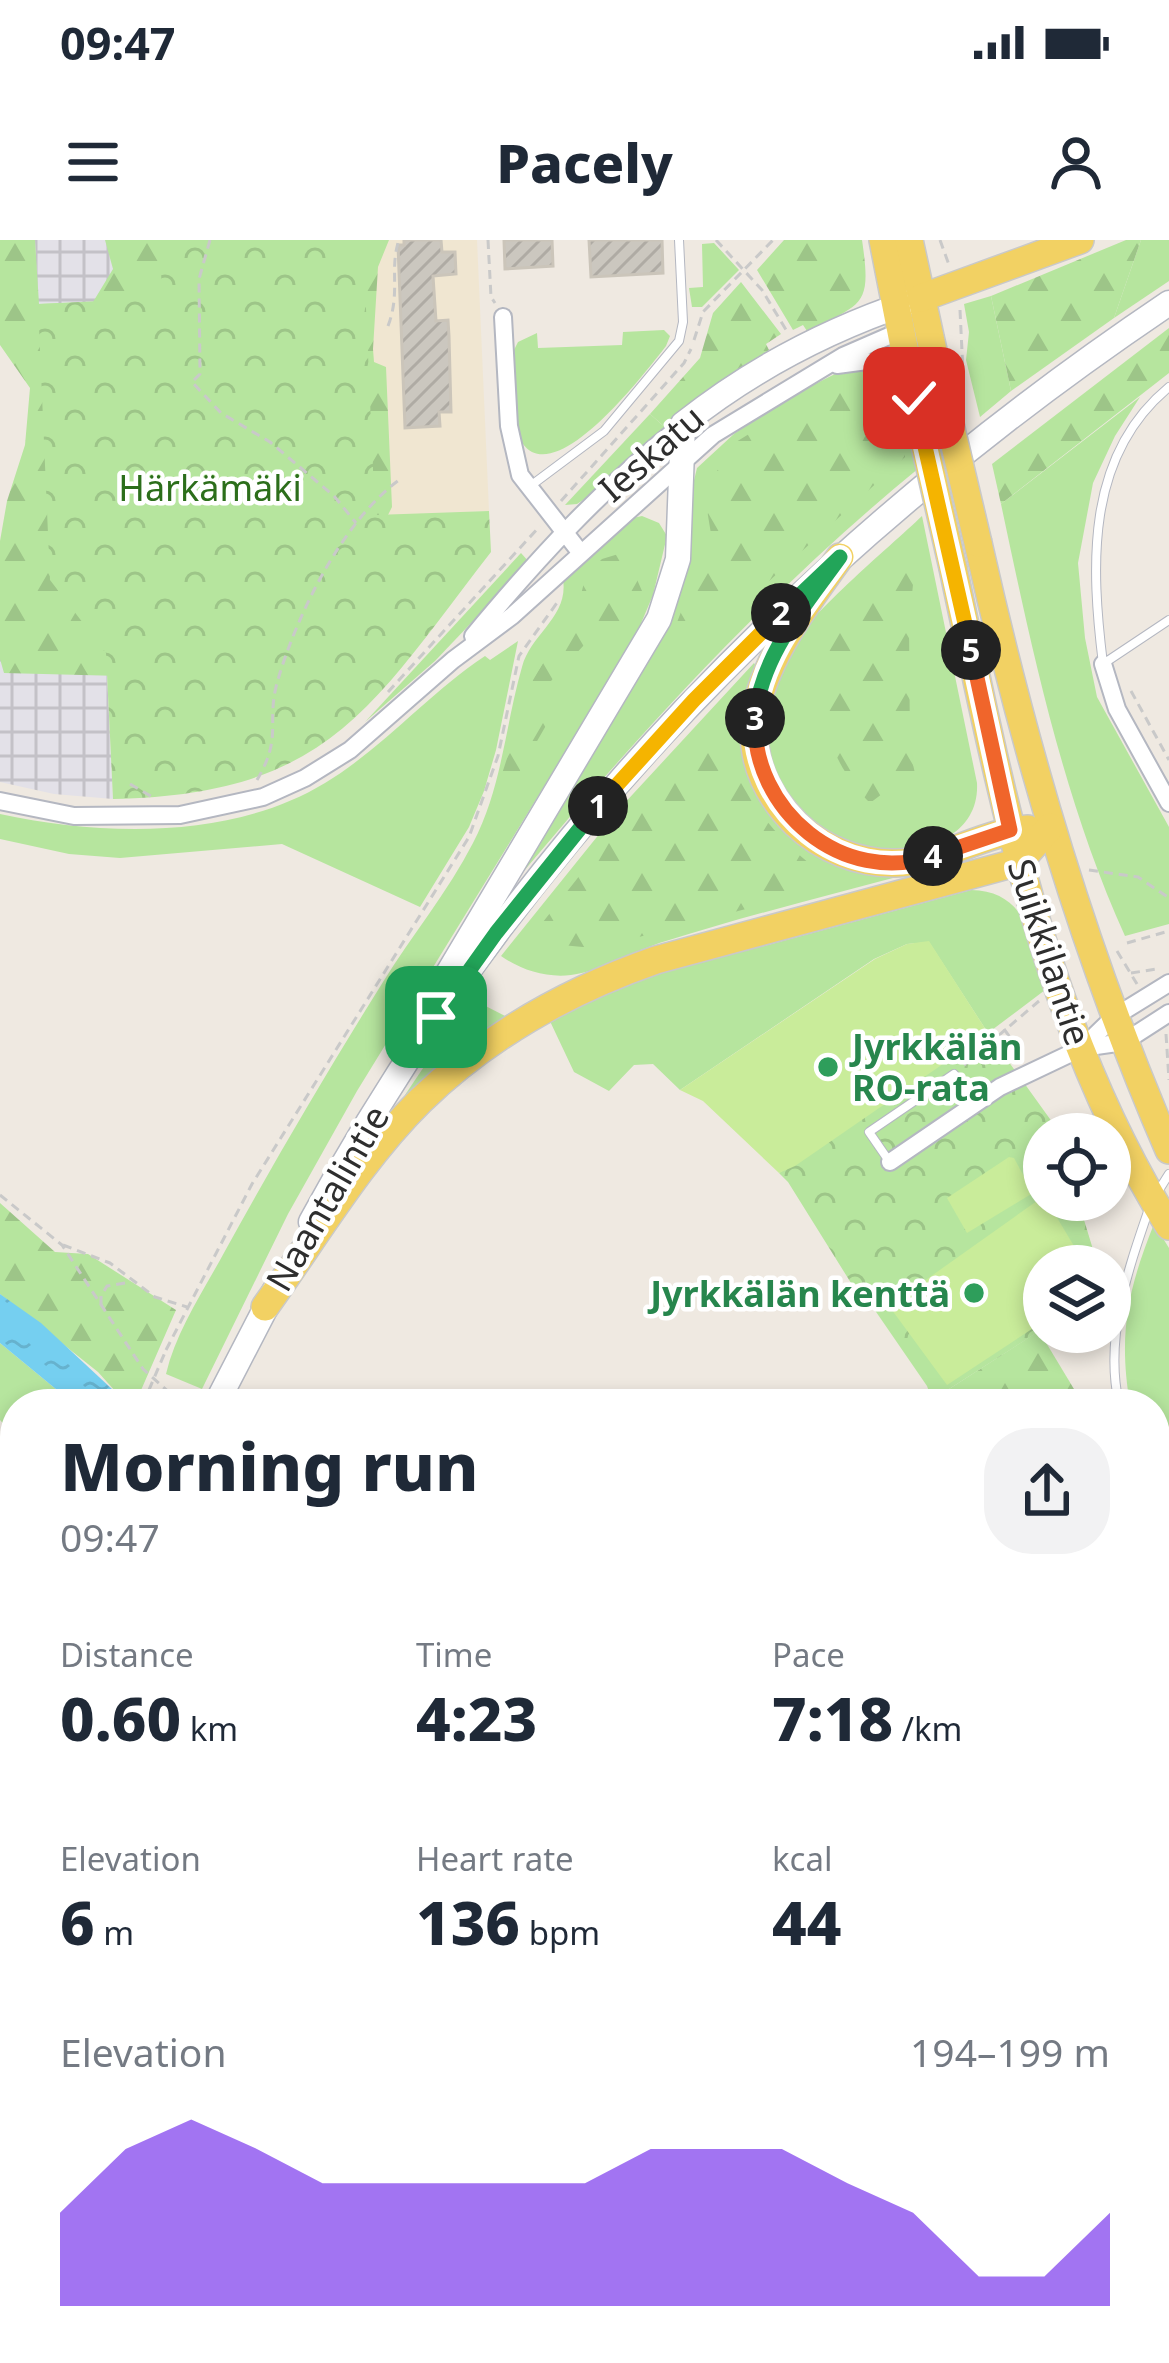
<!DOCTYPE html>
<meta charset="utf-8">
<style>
body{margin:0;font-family:"Noto Sans",sans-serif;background:#f2f2f3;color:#1f2937;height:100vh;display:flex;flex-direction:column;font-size:45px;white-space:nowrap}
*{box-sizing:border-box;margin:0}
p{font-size:39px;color:#747a83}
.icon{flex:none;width:66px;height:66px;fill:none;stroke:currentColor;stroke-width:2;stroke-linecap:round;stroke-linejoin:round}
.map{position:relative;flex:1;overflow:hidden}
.panel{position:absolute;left:0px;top:1149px;width:1170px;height:975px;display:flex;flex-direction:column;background:#fff;border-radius:48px 48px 0 0;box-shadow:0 6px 18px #0003}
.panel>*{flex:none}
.buttons{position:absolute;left:1023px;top:873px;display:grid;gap:24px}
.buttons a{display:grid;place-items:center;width:108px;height:108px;border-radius:50%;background:#fff;box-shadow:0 6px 18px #0003;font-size:60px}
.pin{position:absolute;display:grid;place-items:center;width:102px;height:102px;color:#fff;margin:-51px;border-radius:24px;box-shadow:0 6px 18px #0006}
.km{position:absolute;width:60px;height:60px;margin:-30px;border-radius:50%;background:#222;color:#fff;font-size:33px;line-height:60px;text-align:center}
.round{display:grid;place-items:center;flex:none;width:126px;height:126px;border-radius:48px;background:#f2f2f3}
.headline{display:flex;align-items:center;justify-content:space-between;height:204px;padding:0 60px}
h1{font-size:66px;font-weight:800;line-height:90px}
.stats{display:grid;grid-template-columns:repeat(3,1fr);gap:18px;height:204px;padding:12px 60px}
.stats div{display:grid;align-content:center}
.stats b{font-size:60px;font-weight:800}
.stats small{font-size:33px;font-weight:400}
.stats p{font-size:33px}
.chart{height:336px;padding:24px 60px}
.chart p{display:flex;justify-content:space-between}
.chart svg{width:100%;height:216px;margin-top:12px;fill:#7c3aed;opacity:.7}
.status{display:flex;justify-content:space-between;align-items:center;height:84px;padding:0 60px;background:#fff;direction:ltr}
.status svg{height:33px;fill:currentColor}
header{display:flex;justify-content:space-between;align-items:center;height:156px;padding:0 60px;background:#fff;font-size:54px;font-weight:800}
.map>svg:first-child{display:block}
.industrial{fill:url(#industrial-grid)}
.education{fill:#f0e6d1}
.grass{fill:#b6e59e}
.forest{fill:url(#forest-firs)}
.park{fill:url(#park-crowns)}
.pitch{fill:#c9ec9a}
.water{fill:url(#water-ripples)}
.building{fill:url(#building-hatch);stroke:#cbc5ba;stroke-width:3}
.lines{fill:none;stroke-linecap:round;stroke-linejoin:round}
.lane-casing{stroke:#b4b7c1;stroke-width:10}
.street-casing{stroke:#b4b7c1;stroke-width:20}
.secondary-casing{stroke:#b4b7c1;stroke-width:27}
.primary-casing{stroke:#c9c9c9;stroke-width:30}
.path{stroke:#c9c9c9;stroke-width:3;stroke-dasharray:9 6;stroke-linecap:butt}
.lane{stroke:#fff;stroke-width:8}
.street{stroke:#fff;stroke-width:16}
.secondary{stroke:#fff;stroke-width:24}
.primary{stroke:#f2d163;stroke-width:27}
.rail-casing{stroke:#a3a6b8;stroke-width:10}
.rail{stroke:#fff;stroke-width:6;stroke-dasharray:18;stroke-linecap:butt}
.primary-bridge-casing{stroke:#c9c9c9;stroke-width:30;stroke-linecap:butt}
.path-bridge{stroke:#c9c9c9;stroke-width:3;stroke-dasharray:9 6;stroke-linecap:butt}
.primary-bridge{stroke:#f2d163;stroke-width:27}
.split-1-casing{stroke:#fff;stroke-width:24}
.split-2-casing{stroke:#fff;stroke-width:24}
.split-3-casing{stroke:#fff;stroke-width:24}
.split-4-casing{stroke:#fff;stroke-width:24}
.split-5-casing{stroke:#fff;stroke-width:24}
.split-6-casing{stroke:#fff;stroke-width:24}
.split-1{stroke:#22a559;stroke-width:15}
.split-2{stroke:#f5b400;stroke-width:15}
.split-3{stroke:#22a559;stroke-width:15}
.split-4{stroke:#f0652b;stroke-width:15}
.split-5{stroke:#f0652b;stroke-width:15}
.split-6{stroke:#f5b400;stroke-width:15}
.leisure-dot{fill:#2e9e5b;stroke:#fff;stroke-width:4.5}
.labels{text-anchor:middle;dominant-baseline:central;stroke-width:9;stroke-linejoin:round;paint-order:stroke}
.street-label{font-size:36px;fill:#2e2e2e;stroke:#fff}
.park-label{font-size:36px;fill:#2c6e1b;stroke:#fff}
.leisure-label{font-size:36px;font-weight:bold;fill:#27864d;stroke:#fff;text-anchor:start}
</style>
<div class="status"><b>09:47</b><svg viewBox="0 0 49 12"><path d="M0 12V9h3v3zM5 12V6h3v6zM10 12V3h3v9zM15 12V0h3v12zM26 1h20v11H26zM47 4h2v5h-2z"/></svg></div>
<header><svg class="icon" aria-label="menu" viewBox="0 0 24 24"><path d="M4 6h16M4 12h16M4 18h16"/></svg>Pacely<svg class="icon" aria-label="person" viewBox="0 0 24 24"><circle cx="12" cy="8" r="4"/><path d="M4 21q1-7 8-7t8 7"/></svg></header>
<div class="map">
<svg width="1169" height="2123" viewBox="0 0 1169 2123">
<defs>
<pattern id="industrial-grid" width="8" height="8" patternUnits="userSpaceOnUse" patternTransform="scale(3)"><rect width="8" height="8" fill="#e3e1e8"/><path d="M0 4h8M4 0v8" fill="none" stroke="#c3c1c7"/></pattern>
<pattern id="forest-firs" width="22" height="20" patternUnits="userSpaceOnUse" patternTransform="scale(3)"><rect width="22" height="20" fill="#b6e59e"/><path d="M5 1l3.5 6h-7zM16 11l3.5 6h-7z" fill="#9dc588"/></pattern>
<pattern id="park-crowns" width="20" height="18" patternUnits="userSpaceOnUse" patternTransform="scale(3)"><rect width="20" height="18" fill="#b6e59e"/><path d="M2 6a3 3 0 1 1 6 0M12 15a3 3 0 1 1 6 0" fill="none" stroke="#9dc588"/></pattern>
<pattern id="water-ripples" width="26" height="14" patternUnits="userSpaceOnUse" patternTransform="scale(3)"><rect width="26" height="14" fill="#75cff0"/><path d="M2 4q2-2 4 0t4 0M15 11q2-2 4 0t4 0" fill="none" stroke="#66b2ce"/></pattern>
<pattern id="building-hatch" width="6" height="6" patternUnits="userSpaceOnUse" patternTransform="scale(3)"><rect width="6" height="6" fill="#cbc7bf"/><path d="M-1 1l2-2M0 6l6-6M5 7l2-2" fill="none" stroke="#afaba4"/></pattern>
</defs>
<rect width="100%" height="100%" fill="#efe9e1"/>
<!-- industrial -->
<g class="industrial">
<polygon points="35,0 160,0 163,59 38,64"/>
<polygon points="0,343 106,413 113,559 54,554 0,542"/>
</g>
<!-- education -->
<polygon class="education" points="363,0 477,0 489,271 375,276"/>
<!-- grass -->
<g class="grass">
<polygon points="1141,0 1169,0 1169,41 1114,78"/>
<polygon points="714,3 739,30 702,67 692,67 689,48 703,47 702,4"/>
<polygon points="991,56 1011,151 980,177 966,120 969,92 964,64"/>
<path d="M664,90L670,96L666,106C648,129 557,250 523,204C511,187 515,132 514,110L518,102L537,93L538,108L622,105L623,92Z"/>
<path d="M863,128C908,144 909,186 919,228C770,350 642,490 518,638L652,412L697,228L735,193L795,154L839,132Z"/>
<path d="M1140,157L1115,196L1093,243L1078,323L1085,398L1097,457L1169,587V684L1125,696C1063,559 1032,410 1001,264Z"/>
<polygon points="650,174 668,190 589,256 577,264 565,265"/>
<path d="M642,276L659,283L667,296L653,355L634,400L357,851L288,974L202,1149L166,1134C176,1091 204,1050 225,1011C275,920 328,830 383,742C412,695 448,652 473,603C502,548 505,486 522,427C531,393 569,377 563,339L633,278Z"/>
<path d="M922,276L977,543C981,622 855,626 810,584C801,577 795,563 788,554C775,534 764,511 765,485C765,466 778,433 787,415C804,377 889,308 922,276Z"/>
<polygon points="521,313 529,322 435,421 365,482"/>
<path d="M518,401L496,510L484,551L469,587L420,667L282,604L120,618L69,614L0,599V574C103,596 231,600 325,543C383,508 428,454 485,416L490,420Z"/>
<path d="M754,423L758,429L747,500L827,621L867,633L916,632C833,654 749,675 666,701C634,710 603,731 571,735C546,738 521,730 501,716L621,567Z"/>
<path d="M971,650C1028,651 1032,702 1049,747L988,793L929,702L907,704L874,719L680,850L653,824L634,825L609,851L574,832L548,777L690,720L764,706Z"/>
<polygon points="470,758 509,778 406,858 405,855"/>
<path d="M1154,984L1169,1008V1259L1155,1232V1164H1130C1118,1093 1128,1049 1154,984Z"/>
<polygon points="0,1103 74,1164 15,1164 15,1197 0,1180"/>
<polygon points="15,1500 15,1611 0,1647 0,1539"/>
<polygon points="1169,1546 1169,1658 1155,1658 1155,1554"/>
<polygon points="154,2109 402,2109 417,2123 126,2123"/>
<polygon points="810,2109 1146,2109 1165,2123 839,2123"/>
</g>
<!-- forest -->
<g class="forest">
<polygon points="0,0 35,0 39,64 93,62 113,29 105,0 389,0 378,27 373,109 374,122 386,127 392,267 380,291 121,436 4,433 0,419 0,301 7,261 25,205 30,148 0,105"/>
<path d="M784,0H862C872,67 863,63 807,91L803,85L793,90L757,30Z"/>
<polygon points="1126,0 1141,0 1114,78 1011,151 991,56"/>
<polygon points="741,42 781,94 766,104 769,110 668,190 650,174 700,118 713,73"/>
<polygon points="1169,88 1169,133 1001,264 992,224"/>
<polygon points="881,142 899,165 905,217 768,342 742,342 699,386 676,385 711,294 704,251 736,202 783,173 849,143"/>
<path d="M625,312L642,351C631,378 620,397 598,416L584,405L551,441L571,442L494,576L497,549L533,439L577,370L586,335L602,319Z"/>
<path d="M916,316L909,383L910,510L921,562L903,563L890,548L870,563C792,486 807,355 916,316Z"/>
<path d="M722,501C728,503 734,504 738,510C744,518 740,528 743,537C751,570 787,606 813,626C812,645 804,648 788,658L612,704L583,707L551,704L539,687L667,525Z"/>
<polygon points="0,963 55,1012 88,1014 176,1070 135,1164 125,1162 98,1132 0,1054"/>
<polygon points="1039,1091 1083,1164 933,1164 932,1160"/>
<polygon points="15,1689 15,2095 0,2101 0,1724"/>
</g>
<!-- park -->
<g class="park">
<path d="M160,0H363L375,275L489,271L491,312C370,468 330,554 113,559L106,413L50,340L38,64L162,58Z"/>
<polygon points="988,793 1055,886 1057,894 1044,894 1044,960 1078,960 1098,1026 1044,1026 1044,1088 932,1160 927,1146 872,1066 856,1051 788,942 779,933"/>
</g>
<!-- pitch -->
<g class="pitch">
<polygon points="929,701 988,793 795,926 779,933 703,861 680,850 875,719 907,704"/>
<polygon points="1009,917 1014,918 1033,953 967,993 947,958"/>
<polygon points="1044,956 1086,1026 1044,1026 1044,1081 947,1145 889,1066"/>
</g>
<!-- water -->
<polygon class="water" points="0,1054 41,1083 128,1164 74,1164 0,1103"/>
<!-- building -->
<g class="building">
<polygon points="404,0 441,0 442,12 455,12 456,34 433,36 436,81 448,80 449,96 451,172 439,172 440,186 405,188 398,5 404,5"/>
<polygon points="504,0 552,0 553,26 505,29"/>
<polygon points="589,0 662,0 663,33 591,37"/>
</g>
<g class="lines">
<defs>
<g id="lane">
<path d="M1169,147C1085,216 1091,327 1103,424L1169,380"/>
<polyline points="529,247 604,191 679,101 683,82 679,0"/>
<polyline points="889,921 869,892 954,834 973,861"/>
<polyline points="1157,953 1169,934"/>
<path d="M1119,1164C1104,1097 1128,1030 1150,966"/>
<polyline points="1155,1250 1169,1275"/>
<polyline points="758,2109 773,2123"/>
<polyline points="324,2123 340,2109"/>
</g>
<g id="street">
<polyline points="503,77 509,186 520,235 580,312"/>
<polyline points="837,125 867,121 909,135"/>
<path d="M473,396C537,319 604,246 683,184"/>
<polyline points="1103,424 1117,469 1169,563"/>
<polyline points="0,561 74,576 180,575 263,557 305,538 350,510 453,420 512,376 713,195 843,116 905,89"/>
<polyline points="1084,806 1114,777 1169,743"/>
<polyline points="890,922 1000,847 1082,808 1124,802 1169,773"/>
</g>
<g id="secondary">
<path d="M432,760L659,379L678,319L683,184C752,129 827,90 910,62"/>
<path d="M311,982C513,608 818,299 1169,63"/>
<polyline points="216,1164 275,1050"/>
<polyline points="0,1687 15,1651"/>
<polyline points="1155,1837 1169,1833"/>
<polyline points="733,2123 744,2109"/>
</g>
<g id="primary">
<polyline points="883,0 914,158"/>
<polyline points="909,0 939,138"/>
<polyline points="921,58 1080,0"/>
<path d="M978,303C1025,512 1084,714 1169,910"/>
<path d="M840,317C782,398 705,493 796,584C822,609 860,624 896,623C942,622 982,592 1028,589"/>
<path d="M953,328C1001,553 1045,789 1169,986"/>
<path d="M265,1067C314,999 360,920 420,861C488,795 567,751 656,720L1019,622L1050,587"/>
</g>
</defs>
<!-- lane casing -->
<use href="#lane" class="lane-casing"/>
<!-- street casing -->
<use href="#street" class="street-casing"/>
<!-- secondary casing -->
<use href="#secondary" class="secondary-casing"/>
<!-- primary casing -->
<use href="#primary" class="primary-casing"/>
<!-- path -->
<g class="path">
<polyline points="210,0 199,39 200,134 192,142 221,173 270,202 334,256 356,283"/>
<polyline points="488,0 491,57 495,63"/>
<polyline points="716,0 762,50 788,93"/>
<polyline points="940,0 949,25"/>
<polyline points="960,70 963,132"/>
<path d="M388,86C401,52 389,29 399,0"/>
<polyline points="694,100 703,72 773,0"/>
<polyline points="561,261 684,123 691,109"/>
<polyline points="1131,451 1169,520"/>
<polyline points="388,452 540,286"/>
<path d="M257,540C283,496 266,484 277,443C296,376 342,282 399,240"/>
<polyline points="130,544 154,558"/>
<polyline points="1089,630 1138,637 1169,658"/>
<polyline points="1127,703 1169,691"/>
<polyline points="1117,711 1137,744"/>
<polyline points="1131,733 1157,729"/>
<polyline points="1004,789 1023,815"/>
<polyline points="1166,794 1169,840"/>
<polyline points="964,825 1039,761"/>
<polyline points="0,955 62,1005 143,1129 182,1164"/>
<polyline points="63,1005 110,1023 155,1057 187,1067"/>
<polyline points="101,1065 101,1056 107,1046 131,1042"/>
<polyline points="166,1110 252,944 469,597 498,516 519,416 559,360"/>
<polyline points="0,1527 15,1487"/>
<polyline points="1155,1861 1169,1857"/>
<polyline points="0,1885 15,1849"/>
<polyline points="0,1885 15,1891"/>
<polyline points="1155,2019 1169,2030"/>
<polyline points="221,2109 267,2112 292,2123"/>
<polyline points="538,2109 554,2123"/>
<polyline points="1054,2109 1073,2123"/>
<polyline points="117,2123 145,2109"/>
</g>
<!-- lane -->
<use href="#lane" class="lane"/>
<!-- street -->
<use href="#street" class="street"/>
<!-- secondary -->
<use href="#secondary" class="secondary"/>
<!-- primary -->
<use href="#primary" class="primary"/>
<defs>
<g id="rail">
<polyline points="1155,1409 1169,1399"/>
<polyline points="0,2115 16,2109"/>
<polyline points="98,2123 125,2109"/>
</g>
</defs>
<!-- rail casing -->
<use href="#rail" class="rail-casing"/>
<!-- rail -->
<use href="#rail" class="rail"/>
<defs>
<g id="primary-bridge">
<polyline points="939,138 978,303"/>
<polyline points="914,158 953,328"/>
</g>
</defs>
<!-- primary-bridge casing -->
<use href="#primary-bridge" class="primary-bridge-casing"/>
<!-- path-bridge -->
<polyline class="path-bridge" points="143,1164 166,1110"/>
<!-- primary-bridge -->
<use href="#primary-bridge" class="primary-bridge"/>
</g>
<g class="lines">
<defs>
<polyline id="split-1" points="436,777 496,693 598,566"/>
<polyline id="split-2" points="598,566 694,460 781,373"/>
<path id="split-3" d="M755,478C761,415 805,366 840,317L781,373"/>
<path id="split-4" d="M755,478C751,570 843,647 933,616"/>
<polyline id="split-5" points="933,616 1010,590 971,410"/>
<polyline id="split-6" points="914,158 971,410"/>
</defs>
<!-- split-1 casing -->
<use href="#split-1" class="split-1-casing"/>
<!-- split-2 casing -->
<use href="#split-2" class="split-2-casing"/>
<!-- split-3 casing -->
<use href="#split-3" class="split-3-casing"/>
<!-- split-4 casing -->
<use href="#split-4" class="split-4-casing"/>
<!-- split-5 casing -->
<use href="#split-5" class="split-5-casing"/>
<!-- split-6 casing -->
<use href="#split-6" class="split-6-casing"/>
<!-- split-1 -->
<use href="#split-1" class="split-1"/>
<!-- split-2 -->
<use href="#split-2" class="split-2"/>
<!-- split-3 -->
<use href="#split-3" class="split-3"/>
<!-- split-4 -->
<use href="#split-4" class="split-4"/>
<!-- split-5 -->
<use href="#split-5" class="split-5"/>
<!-- split-6 -->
<use href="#split-6" class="split-6"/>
</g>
<!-- markers -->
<g class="leisure-dot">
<circle cx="828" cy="827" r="12"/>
<circle cx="974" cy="1053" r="12"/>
</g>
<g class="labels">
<!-- street labels -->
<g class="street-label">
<text transform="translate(651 213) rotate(-41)">Ieskatu</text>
<text transform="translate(1050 712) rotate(72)">Suikkilantie</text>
<text transform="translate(327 958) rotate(-60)">Naantalintie</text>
</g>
<!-- park labels -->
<g class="park-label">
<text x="210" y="247">Härkämäki</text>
</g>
<!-- leisure labels -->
<g class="leisure-label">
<text x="852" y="806">Jyrkkälän<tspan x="852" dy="41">RO-rata</tspan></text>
<text x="950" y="1053" text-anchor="end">Jyrkkälän kenttä</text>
</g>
</g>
</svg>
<div class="buttons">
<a><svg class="icon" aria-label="locate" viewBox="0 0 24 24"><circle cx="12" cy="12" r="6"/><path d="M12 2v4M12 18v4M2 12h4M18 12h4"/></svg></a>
<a><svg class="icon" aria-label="layers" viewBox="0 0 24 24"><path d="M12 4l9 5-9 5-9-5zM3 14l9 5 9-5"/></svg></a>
</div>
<div class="pin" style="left:436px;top:777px;background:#1e9e55"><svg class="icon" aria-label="arrive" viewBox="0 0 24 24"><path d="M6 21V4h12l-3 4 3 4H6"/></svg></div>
<div class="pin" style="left:914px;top:158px;background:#d93025"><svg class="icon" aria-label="check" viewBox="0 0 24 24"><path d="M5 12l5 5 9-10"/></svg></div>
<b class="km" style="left:598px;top:566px">1</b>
<b class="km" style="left:781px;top:373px">2</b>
<b class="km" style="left:755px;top:478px">3</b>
<b class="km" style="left:933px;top:616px">4</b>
<b class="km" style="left:971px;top:410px">5</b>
<section class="panel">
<div class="headline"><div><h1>Morning run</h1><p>09:47</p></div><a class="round"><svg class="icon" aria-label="share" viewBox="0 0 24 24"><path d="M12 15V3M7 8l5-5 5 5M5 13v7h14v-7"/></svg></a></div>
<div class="stats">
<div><p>Distance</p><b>0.60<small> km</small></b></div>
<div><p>Time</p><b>4:23</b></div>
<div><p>Pace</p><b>7:18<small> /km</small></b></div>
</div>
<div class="stats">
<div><p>Elevation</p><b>6<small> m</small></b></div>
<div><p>Heart rate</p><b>136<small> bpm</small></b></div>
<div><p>kcal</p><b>44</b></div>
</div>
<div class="chart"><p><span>Elevation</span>194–199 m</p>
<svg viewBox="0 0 160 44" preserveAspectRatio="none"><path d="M0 44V25L10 12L20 6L30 12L40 19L50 19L60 19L70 19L80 19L90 12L100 12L110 12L120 19L130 25L140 38L150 38L160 25V44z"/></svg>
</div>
</section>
</div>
